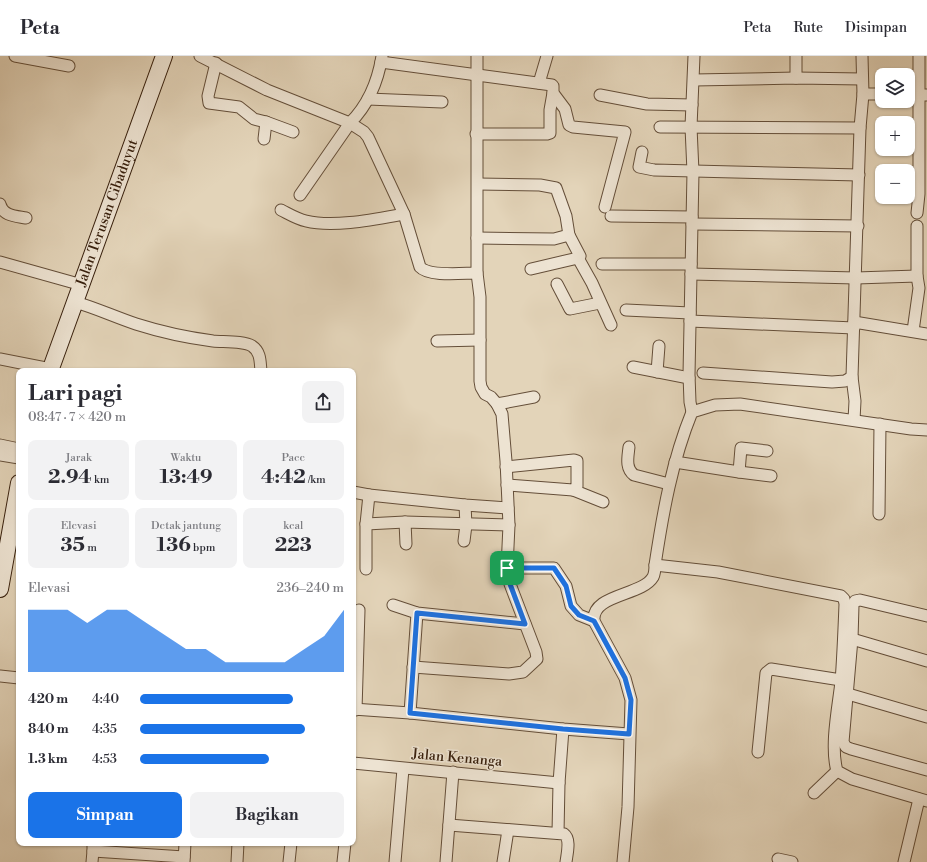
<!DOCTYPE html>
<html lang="id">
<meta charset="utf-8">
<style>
body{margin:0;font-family:"Libre Bodoni",serif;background:#f2f2f3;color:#2b2b33;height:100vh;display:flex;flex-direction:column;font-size:15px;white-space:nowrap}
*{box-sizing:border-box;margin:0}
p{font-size:13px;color:#7c7c81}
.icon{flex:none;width:22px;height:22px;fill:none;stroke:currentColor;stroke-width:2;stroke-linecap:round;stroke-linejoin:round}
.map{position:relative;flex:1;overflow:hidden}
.side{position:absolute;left:16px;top:312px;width:340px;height:478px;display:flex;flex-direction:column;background:#fff;border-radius:8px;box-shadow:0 1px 3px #0004}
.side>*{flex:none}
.fabs{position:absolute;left:875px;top:12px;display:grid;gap:8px}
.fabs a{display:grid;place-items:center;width:40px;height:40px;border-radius:8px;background:#fff;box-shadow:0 1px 3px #0004;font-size:20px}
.pin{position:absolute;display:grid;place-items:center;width:34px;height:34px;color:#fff;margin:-17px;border-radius:8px;box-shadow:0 2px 6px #0006}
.round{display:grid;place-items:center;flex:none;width:42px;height:42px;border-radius:8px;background:#f2f2f3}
.headline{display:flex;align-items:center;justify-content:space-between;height:68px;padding:0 12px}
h1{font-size:22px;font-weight:700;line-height:30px}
.metrics{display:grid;grid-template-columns:repeat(3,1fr);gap:6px;height:68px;padding:4px 12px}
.metrics div{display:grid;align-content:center;border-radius:8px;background:#f2f2f3;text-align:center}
.metrics b{font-size:20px;font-weight:700}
.metrics small{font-size:11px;font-weight:400}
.metrics p{font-size:11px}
.chart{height:112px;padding:8px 12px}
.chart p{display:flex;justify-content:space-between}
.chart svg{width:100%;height:72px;margin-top:4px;fill:#1a73e8;opacity:.7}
.cta{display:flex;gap:8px;margin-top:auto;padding:8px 12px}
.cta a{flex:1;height:46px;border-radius:8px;background:#1a73e8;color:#fff;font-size:16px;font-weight:700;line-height:46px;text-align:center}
.cta a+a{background:#f2f2f3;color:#2b2b33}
ul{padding:0 12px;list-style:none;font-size:13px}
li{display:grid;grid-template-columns:64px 48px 1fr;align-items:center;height:30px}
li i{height:10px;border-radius:5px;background:#1a73e8}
header{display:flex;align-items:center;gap:24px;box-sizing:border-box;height:56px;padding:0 20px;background:#fff;border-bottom:1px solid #e1e1e2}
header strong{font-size:19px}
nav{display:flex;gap:22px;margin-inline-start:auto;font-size:14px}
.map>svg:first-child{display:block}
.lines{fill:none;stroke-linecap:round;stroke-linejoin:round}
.street-casing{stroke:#644e39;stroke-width:13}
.secondary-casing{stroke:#39210e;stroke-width:18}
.street{stroke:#ede3d2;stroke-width:11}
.secondary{stroke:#ede3d2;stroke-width:16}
.route-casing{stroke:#fff;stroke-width:8}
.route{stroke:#1a73e8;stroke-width:5}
.labels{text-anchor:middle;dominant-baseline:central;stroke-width:3;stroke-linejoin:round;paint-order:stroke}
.street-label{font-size:14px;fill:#39210e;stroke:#ede3d2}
</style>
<header>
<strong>Peta</strong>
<nav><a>Peta</a><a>Rute</a><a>Disimpan</a></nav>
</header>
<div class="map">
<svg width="927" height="806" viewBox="0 0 927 806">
<rect width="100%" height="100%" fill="#e3d4b9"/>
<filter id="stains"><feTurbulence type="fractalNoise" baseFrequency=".005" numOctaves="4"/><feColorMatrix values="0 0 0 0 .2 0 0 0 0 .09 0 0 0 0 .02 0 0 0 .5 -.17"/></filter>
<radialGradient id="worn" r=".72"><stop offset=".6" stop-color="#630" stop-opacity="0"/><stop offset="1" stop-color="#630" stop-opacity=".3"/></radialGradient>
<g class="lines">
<defs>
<g id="street">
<polyline points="15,0 69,10"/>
<polyline points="200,0 267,34 350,67 300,139"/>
<path d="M382,0C378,25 368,49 350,67L364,76L368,81L404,158L420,211C429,221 463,217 477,217"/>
<polyline points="381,6 552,29 553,30 553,37 565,53 569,69 573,71 625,76 605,151"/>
<polyline points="216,7 208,40 209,47 239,51 254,63 266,66 293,76"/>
<polyline points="796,22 796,0"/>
<polyline points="694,24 796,22 862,23"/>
<polyline points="539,27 547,0"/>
<polyline points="863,38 882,38"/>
<polyline points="600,39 647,48 692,49"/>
<polyline points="908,39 927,39"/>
<polyline points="368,43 442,46"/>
<polyline points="660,71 860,72"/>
<polyline points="476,78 547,78 550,77 550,54 553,37"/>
<polyline points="264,83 266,66"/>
<polyline points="642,96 639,111 654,114 859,119"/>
<polyline points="478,128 540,129 556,132 566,160 569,179 580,200 578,202 531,213"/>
<path d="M0,148C3,160 15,160 26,162"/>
<path d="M281,154C289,158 297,163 306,165C334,172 376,163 404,158"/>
<polyline points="917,157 919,138 919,0"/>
<polyline points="611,160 692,161"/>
<polyline points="692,168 858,170"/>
<polyline points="917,170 917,220"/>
<polyline points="477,182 554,183 569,179"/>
<polyline points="578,202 592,227 611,269"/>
<polyline points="0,206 82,229"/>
<polyline points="602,208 691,208"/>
<polyline points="691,218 856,222 917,220 919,232 913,275"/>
<polyline points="557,228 570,253 600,247"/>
<path d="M75,246C96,252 115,261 136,268C158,275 190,282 213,285C224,286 244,285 252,290C261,296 260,306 261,315"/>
<polyline points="626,254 690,257"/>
<polyline points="690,265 854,272"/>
<polyline points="854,266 927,278"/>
<polyline points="437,285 480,284"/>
<polyline points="0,303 51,313"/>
<polyline points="633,311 689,322"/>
<polyline points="657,316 659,290"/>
<polyline points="703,317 832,326 845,325 852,321"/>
<polyline points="497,348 534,341"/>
<polyline points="692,356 690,346 689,319 693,116 691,71 694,0"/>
<polyline points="854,364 855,345 852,321 860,72 863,38 862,0"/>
<polyline points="0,389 19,393"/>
<path d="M629,391C628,401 625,412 634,419L669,428"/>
<polyline points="0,399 19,402"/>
<polyline points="675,406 739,416 771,420"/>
<polyline points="506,411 574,404 577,405 577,430 576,433 573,434 507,429"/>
<polyline points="739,416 741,392 767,395"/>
<polyline points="573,434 603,446"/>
<polyline points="353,436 369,439"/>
<polyline points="879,458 880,368"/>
<polyline points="366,468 369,439 465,449 508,452"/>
<polyline points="464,485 466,469 465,449"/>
<polyline points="406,488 405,466 509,469"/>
<path d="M655,509L718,516L841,540L844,543L845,548C844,574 843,600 841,626C838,652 830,690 837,715L852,723L927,745"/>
<polyline points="507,512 554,512 566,530 571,550 579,559 594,565"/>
<polyline points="366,513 366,468 405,466"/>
<polyline points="393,549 417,557 525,568"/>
<polyline points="927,560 860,544 855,545 853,549 852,583 843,686 846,691 851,693 927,714"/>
<polyline points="852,583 927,605"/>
<polyline points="413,611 509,618 523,616 537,603 536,596 510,528 507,512 509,469 506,405 502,358 497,348 491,341 485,338 481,331 480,325 480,241 477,217 477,0"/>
<polyline points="0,620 19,622"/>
<polyline points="848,638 927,661"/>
<polyline points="353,653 410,657 563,673 629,678"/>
<polyline points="356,654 359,554"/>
<polyline points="410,657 417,557"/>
<polyline points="758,696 766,617 771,613 841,624"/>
<polyline points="353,707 559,727"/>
<polyline points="814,737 837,715"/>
<path d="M449,769L564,778C571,783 567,798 566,806"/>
<polyline points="558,777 559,727 563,673"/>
<polyline points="93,787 93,795 184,801"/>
<polyline points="778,803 792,806"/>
<polyline points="92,806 93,795"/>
<polyline points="184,806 185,787"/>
<polyline points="237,806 238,787"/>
<polyline points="289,806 291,787"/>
<polyline points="343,806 345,787"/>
<polyline points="395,806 403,713"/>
<polyline points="446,806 453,716"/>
<polyline points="503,806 508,774"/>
<path d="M623,806L628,751L631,644L625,622L594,565C591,538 642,540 653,521C655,517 655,513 655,509C663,456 672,405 692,356L715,349L740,348L911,373L927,374"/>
<polyline points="904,806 919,743"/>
</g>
<g id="secondary">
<path id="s1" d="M50,315L164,0"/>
<polyline points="0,533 19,427"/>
</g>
</defs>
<!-- street casing -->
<use href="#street" class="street-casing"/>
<!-- secondary casing -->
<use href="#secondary" class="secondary-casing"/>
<!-- street -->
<use href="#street" class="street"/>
<!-- secondary -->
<use href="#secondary" class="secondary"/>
</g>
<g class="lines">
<defs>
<polygon id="route" points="507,512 554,512 566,530 571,550 579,559 594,565 625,622 631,644 629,678 563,673 410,657 417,557 525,568 510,528"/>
</defs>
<!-- route casing -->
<use href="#route" class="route-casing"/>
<!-- route -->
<use href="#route" class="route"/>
</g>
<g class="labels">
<!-- street labels -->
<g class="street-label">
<text stroke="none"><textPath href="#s1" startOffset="168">Jalan Terusan Cibaduyut</textPath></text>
<text transform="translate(457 702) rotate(5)">Jalan Kenanga</text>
</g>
</g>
<rect width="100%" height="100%" filter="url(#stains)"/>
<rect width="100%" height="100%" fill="url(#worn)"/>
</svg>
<div class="fabs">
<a><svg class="icon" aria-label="layers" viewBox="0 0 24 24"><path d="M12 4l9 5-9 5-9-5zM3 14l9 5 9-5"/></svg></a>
<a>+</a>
<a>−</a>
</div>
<div class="pin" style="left:507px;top:512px;background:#1e9e55"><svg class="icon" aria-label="arrive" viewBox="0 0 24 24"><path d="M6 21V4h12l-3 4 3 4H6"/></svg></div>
<section class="side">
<div class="headline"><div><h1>Lari pagi</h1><p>08:47 · 7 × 420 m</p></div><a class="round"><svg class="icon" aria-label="share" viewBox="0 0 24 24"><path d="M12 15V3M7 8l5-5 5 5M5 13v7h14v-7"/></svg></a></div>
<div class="metrics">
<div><p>Jarak</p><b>2.94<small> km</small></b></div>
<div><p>Waktu</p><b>13:49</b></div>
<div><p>Pace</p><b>4:42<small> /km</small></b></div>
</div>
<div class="metrics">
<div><p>Elevasi</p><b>35<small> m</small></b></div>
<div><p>Detak jantung</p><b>136<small> bpm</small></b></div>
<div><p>kcal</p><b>223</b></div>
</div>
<div class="chart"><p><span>Elevasi</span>236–240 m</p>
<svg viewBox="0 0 160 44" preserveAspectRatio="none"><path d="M0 44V6L10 6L20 6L30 14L40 6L50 6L60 14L70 22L80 30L90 30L100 38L110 38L120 38L130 38L140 30L150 22L160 6V44z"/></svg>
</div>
<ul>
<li><b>420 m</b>4:40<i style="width:75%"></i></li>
<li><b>840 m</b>4:35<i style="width:81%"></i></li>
<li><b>1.3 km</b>4:53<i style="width:63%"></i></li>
</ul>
<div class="cta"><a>Simpan</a><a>Bagikan</a></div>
</section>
</div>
